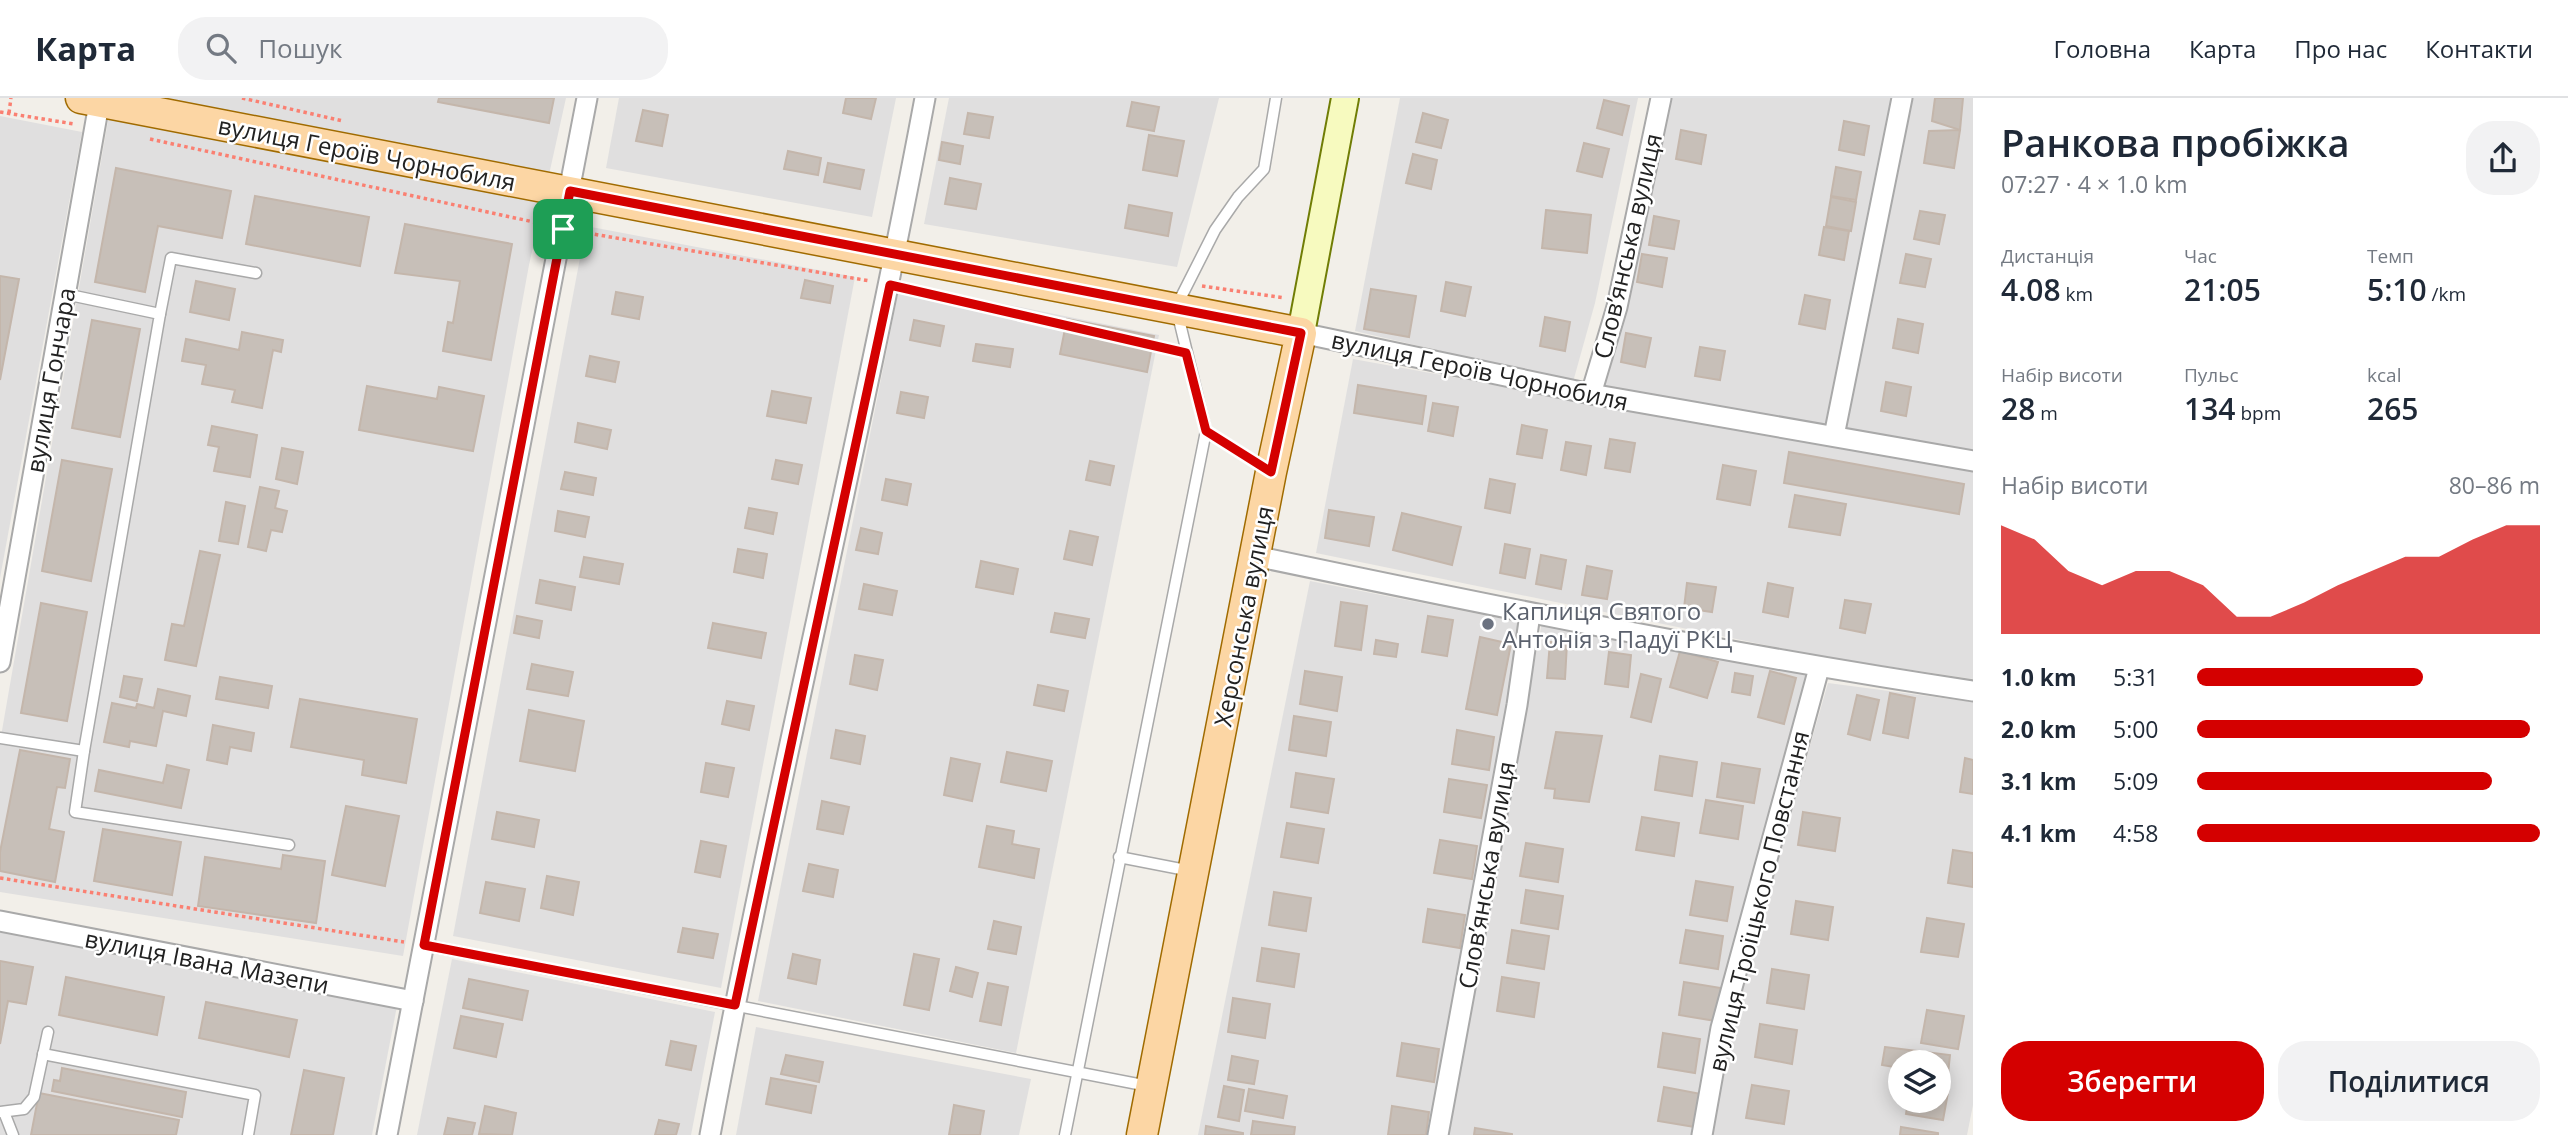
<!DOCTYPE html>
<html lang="uk">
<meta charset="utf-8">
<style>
body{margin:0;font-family:"Open Sans",sans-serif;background:#f2f2f3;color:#1f2937;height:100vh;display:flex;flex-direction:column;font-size:26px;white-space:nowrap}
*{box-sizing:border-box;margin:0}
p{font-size:23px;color:#747a83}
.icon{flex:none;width:38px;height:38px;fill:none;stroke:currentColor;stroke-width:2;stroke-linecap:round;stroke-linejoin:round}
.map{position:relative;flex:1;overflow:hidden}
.drawer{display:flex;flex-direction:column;background:#fff;width:595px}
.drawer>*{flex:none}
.tools{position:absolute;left:1888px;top:952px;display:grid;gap:14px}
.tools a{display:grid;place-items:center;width:63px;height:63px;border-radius:50%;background:#fff;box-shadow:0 4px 18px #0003;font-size:35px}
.pin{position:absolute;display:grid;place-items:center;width:60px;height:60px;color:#fff;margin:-30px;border-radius:14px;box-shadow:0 4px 10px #0006}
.round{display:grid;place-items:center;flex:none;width:74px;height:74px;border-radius:28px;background:#f2f2f3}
.headline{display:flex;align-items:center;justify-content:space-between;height:119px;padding:0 28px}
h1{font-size:38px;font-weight:600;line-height:52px}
.metrics{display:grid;grid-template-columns:repeat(3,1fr);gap:10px;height:119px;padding:7px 28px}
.metrics div{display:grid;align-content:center}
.metrics b{font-size:30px;font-weight:600}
.metrics small{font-size:19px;font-weight:400}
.metrics p{font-size:19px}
.chart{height:196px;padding:14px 28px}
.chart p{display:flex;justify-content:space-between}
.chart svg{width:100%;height:126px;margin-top:7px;fill:#d40000;opacity:.7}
.action{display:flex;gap:14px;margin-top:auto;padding:14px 28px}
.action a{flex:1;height:80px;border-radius:28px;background:#d40000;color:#fff;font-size:28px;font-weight:600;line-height:80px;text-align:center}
.action a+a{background:#f2f2f3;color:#1f2937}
ul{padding:0 28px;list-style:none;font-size:23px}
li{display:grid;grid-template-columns:112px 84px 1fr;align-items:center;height:52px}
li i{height:18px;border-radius:9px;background:#d40000}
header{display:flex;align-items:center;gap:42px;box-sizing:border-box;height:98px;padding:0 35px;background:#fff;border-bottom:2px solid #e0e1e3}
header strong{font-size:33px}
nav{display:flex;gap:38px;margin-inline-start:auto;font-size:24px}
.search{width:490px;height:63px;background:#f2f2f3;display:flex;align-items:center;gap:18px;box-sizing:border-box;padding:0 24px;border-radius:28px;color:#747a83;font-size:26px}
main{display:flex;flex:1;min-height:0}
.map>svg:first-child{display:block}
.residential{fill:#e0dfdf;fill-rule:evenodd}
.building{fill:#c7bfb8;stroke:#c4b6ab;stroke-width:2}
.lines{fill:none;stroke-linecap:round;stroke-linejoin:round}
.service-casing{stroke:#a9a9a9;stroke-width:13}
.minor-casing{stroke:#a9a9a9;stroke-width:23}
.secondary-casing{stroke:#707d05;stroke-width:30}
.primary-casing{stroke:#a06b00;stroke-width:33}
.path{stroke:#fa8072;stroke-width:3.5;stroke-dasharray:3.5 3.5;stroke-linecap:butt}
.service{stroke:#fff;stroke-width:10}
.minor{stroke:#fff;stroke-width:19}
.secondary{stroke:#f7fabf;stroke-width:26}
.primary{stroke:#fcd6a4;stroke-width:30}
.route-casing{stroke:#fff;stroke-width:14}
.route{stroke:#d40000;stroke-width:9}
.worship-dot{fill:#6b7280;stroke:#fff;stroke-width:2.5}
.labels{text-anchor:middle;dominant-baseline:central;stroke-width:5;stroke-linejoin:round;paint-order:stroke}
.street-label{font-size:24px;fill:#222;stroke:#fff}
.worship-label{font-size:24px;fill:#5b616d;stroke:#fff;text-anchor:start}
</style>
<header>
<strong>Карта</strong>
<div class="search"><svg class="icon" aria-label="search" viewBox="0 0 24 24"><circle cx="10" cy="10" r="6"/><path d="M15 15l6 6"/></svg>Пошук</div>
<nav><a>Головна</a><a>Карта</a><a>Про нас</a><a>Контакти</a></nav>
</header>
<main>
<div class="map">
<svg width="1973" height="1037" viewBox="0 0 1973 1037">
<rect width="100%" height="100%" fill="#f2efe9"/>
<!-- residential -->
<g class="residential">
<polygon points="112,0 566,0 529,167 403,858 0,794 0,644"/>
<polygon points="619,0 896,0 872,119 606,70"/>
<polygon points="949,0 1219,0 1177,169 924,126"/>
<polygon points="1400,0 1638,0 1595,205 1573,284 1355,233"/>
<polygon points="1652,0 1900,0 1829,329 1587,288"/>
<polygon points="1912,0 1973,0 1973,354 1843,334"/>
<polygon points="0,18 82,34 0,480"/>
<polygon points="586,128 855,179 721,890 453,838"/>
<polygon points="900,185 1159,237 1016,955 758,903"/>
<polygon points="1353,261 1973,373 1973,581 1824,559 1316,455"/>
<polygon points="1310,483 1524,525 1430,1037 1198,1037"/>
<polygon points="1542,524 1810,574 1699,1037 1446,1037"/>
<path d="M1828,585L1973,604V1007L1967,1037H1711L1729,930ZM1900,964H1939V1003H1900Z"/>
<polygon points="0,834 397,908 372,1037 0,1037"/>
<polygon points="452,861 715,914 691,1037 417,1037"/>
<polygon points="756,929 1031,981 1019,1037 736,1037"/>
</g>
<!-- building -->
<g class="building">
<polygon points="439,0 554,0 549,25 438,4"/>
<polygon points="846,0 876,0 871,21 843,15"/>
<polygon points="1935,0 1963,0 1960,32 1932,23"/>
<polygon points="1604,2 1629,8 1622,37 1597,30"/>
<polygon points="1132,4 1159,9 1154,33 1127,28"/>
<polygon points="643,12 668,17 662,48 636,43"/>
<polygon points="968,15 993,19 989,40 964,36"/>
<polygon points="1423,15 1448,22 1441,50 1416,44"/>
<polygon points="1844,23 1869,28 1864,57 1839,52"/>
<polygon points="1681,32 1706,37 1701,66 1676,61"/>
<polygon points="1960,32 1954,70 1924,65 1929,33"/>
<polygon points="1149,37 1184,43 1177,78 1143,72"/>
<polygon points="942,44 963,48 960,66 939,62"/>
<polygon points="1584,45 1609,51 1602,79 1577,73"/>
<polygon points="788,53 821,60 818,77 784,71"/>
<polygon points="1413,56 1437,62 1431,91 1406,85"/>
<polygon points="828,65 864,72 860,91 824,84"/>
<polygon points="1836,69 1861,74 1856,102 1831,98"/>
<polygon points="116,70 231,93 222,140 158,128 145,194 95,184"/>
<polygon points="950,80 981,86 976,111 945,106"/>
<polygon points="255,98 369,119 360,168 246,146"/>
<polygon points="1831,99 1856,104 1851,133 1826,128"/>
<polygon points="1129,107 1172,115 1168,138 1125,130"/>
<polygon points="1546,112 1591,117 1587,155 1542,150"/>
<polygon points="1920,113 1945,117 1939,146 1914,141"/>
<polygon points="1654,118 1679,123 1674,151 1649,147"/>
<polygon points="405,126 512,146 491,262 443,253 448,224 453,225 460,183 395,175"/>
<polygon points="1824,129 1849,133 1844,162 1819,157"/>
<polygon points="1642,156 1667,160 1662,189 1637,184"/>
<polygon points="1906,156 1931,161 1925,189 1900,185"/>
<polygon points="0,178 19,181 0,282"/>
<polygon points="805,182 833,188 830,205 801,200"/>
<polygon points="196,183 235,191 229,222 190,214"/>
<polygon points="1446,184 1471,189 1465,218 1441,213"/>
<polygon points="1371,191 1416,198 1409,239 1364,231"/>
<polygon points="616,194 643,199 639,221 612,216"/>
<polygon points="1805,197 1830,202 1825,231 1799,226"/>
<polygon points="1545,219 1570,224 1565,253 1540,248"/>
<polygon points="1067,221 1154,238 1147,274 1060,256"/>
<polygon points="1898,221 1923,226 1918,255 1893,250"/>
<polygon points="92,222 140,231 120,339 72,330"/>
<polygon points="914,222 944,228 940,248 910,242"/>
<polygon points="242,234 283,242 281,254 273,252 262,310 232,304 235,292 202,286 206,267 182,263 186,241 239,252"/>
<polygon points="1626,235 1651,240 1645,269 1621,264"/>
<polygon points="976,246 1013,251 1010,269 973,263"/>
<polygon points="1700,249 1725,253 1720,282 1695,278"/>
<polygon points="590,258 619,264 615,284 586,278"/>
<polygon points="1886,284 1911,289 1906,318 1881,313"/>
<polygon points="1358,287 1426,298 1422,326 1354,315"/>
<polygon points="367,288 437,301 439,289 484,298 473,353 359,332"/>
<polygon points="772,293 811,300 806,325 767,318"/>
<polygon points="901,294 928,299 924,320 897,315"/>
<polygon points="1433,305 1458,309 1453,338 1428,333"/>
<polygon points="578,325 611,332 607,351 575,344"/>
<polygon points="1522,327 1547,332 1542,360 1517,356"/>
<polygon points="212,328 257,337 250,379 214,373 219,349 208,347"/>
<polygon points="1610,341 1635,345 1630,374 1605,370"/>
<polygon points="1566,344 1591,348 1586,377 1561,372"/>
<polygon points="282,350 303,354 297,386 276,381"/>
<polygon points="1789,354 1964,386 1959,416 1784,385"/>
<polygon points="62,362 112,371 91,483 42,473"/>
<polygon points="776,362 802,367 798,386 772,381"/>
<polygon points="1090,363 1114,368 1110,387 1086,382"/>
<polygon points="1723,367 1756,373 1750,407 1717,401"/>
<polygon points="565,374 596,380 593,397 561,391"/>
<polygon points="886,381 911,386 907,407 882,402"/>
<polygon points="1490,381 1515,386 1510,415 1485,410"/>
<polygon points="260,389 279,393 275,410 287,413 282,434 271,432 266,453 248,449"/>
<polygon points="1795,397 1846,406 1840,437 1789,429"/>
<polygon points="226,404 245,408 238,446 219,443"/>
<polygon points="749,410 777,415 773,436 745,430"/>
<polygon points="1329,412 1374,419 1369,448 1325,440"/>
<polygon points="558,413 589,419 585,439 555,433"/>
<polygon points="1402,415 1461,429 1452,467 1393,452"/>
<polygon points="861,430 882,435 878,456 856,452"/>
<polygon points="1070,433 1098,439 1092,467 1064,461"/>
<polygon points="1505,446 1530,451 1525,480 1500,475"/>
<polygon points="738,451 767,456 763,480 734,474"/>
<polygon points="200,453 220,457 196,568 165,562 172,526 184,528"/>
<polygon points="1541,457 1566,462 1561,491 1536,486"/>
<polygon points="584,459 623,466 619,486 580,479"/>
<polygon points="981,463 1018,471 1013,496 976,489"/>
<polygon points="1587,468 1612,473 1607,501 1582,497"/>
<polygon points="540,482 575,489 571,512 536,505"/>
<polygon points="1687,485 1716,489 1712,514 1684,510"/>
<polygon points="1768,485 1793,490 1788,519 1763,514"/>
<polygon points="864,486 897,493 892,517 859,511"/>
<polygon points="1845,502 1871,506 1865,535 1840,530"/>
<polygon points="1341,504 1367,508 1361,552 1335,548"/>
<polygon points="41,505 87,514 67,623 21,615"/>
<polygon points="1055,515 1089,521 1085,540 1051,534"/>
<polygon points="517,518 542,523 539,540 514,535"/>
<polygon points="1428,518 1453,522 1447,558 1422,554"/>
<polygon points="713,525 766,535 761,560 708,550"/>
<polygon points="1480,539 1511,546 1497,617 1466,611"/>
<polygon points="1376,542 1398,546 1396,559 1374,556"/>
<polygon points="1550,544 1567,545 1565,581 1547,580"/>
<polygon points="1680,553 1718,564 1707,600 1670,589"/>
<polygon points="1609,554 1631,557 1628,589 1605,586"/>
<polygon points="855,557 883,562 877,592 850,586"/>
<polygon points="532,566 573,574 568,598 527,591"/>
<polygon points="1305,573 1342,579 1337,613 1300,606"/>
<polygon points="1770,573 1796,580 1784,626 1758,619"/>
<polygon points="1735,575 1753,578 1750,597 1732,594"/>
<polygon points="1641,576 1661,581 1651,624 1631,619"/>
<polygon points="124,578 142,581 137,603 120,599"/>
<polygon points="220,579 272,588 268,610 216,601"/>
<polygon points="1038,587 1068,593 1064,613 1034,607"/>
<polygon points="158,591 190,598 186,618 163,613 156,648 130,643 129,649 104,644 112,605 136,610 137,606 154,610"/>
<polygon points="1890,595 1915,600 1908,640 1883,635"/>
<polygon points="1857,597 1879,602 1870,642 1848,636"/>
<polygon points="300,601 417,621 406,685 362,677 364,662 291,649"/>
<polygon points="727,603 754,608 749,632 722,626"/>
<polygon points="529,612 584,623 575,673 520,663"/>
<polygon points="1294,618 1331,624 1326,658 1289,652"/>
<polygon points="213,627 254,635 251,653 230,649 227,666 207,662"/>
<polygon points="836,632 865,638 860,666 831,660"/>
<polygon points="1457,632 1494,639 1489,672 1452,666"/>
<polygon points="1556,634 1602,638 1589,704 1554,700 1555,691 1545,690"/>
<polygon points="20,652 70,661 65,690 57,689 49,731 64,734 55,784 0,773 0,754"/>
<polygon points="1007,654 1052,663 1046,693 1001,684"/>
<polygon points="1660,658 1697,664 1692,698 1655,692"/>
<polygon points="951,660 980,666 972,703 944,697"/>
<polygon points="1965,660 1973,662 1973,696 1960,694"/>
<polygon points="706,665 734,670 728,699 701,694"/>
<polygon points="1722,665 1760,671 1754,705 1717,699"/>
<polygon points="167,667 189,672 181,710 95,693 99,672 163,685"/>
<polygon points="1296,675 1334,681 1328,715 1291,709"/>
<polygon points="1449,681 1487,687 1481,720 1444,714"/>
<polygon points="1706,702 1743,708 1738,741 1700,735"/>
<polygon points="822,703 849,709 843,736 817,731"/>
<polygon points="346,708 399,718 385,788 332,777"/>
<polygon points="497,714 539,722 534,749 492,741"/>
<polygon points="1803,714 1840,720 1835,753 1798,747"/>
<polygon points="1642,719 1679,725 1674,758 1636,752"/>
<polygon points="1287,725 1324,731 1318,765 1281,759"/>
<polygon points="987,728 1014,733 1012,746 1039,751 1034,780 979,769"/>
<polygon points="103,731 181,744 172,797 94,783"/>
<polygon points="1440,742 1477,748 1472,781 1434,775"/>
<polygon points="701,743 726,748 720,779 695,774"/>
<polygon points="1526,745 1563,751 1558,784 1520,778"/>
<polygon points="1953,752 1973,755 1973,789 1948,785"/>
<polygon points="283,757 325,763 316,825 198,808 205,759 281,771"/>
<polygon points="809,766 838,772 833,799 803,793"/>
<polygon points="547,778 579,784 573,817 541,810"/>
<polygon points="1696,783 1733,789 1727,823 1690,817"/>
<polygon points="486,784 525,791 519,823 480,815"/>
<polygon points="1526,792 1563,798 1558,831 1521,825"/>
<polygon points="1274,794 1311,800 1306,833 1269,827"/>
<polygon points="1796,803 1833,809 1828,842 1791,836"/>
<polygon points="1428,811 1465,817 1460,850 1423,844"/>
<polygon points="1927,820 1964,826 1958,859 1921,854"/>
<polygon points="994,823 1021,829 1016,856 988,851"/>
<polygon points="683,830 718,836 713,860 678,854"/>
<polygon points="1512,832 1549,838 1544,871 1507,865"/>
<polygon points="1686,832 1723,838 1718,871 1680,865"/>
<polygon points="1262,850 1299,856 1294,889 1257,883"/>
<polygon points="793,856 820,862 816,886 788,880"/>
<polygon points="914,856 939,861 929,912 904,907"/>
<polygon points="0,863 33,869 26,906 8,903 0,946"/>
<polygon points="956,869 978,875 972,899 950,893"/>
<polygon points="1772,871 1809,877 1804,911 1767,905"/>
<polygon points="66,879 164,899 157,937 59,917"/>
<polygon points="1502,879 1539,885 1534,919 1497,913"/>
<polygon points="469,881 528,893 522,922 463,910"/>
<polygon points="1684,884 1721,890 1716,923 1679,917"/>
<polygon points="988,885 1008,889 1001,927 980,923"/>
<polygon points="1233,900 1270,906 1265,940 1228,934"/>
<polygon points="206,904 297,922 289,959 199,940"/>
<polygon points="1927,912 1964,918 1958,951 1921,945"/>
<polygon points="461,918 503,926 496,959 454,950"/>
<polygon points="1760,926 1797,932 1792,966 1755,959"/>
<polygon points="1663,935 1700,941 1695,975 1658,969"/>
<polygon points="671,943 696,948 691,972 666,967"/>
<polygon points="1402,945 1439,951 1434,984 1397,978"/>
<polygon points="1885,949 1950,957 1948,976 1939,975 1939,964 1900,964 1900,970 1882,967"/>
<polygon points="786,957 823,964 819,984 781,976"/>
<polygon points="1232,958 1258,963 1254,986 1228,982"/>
<polygon points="62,970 186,994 182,1019 52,993 54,982 60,983"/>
<polygon points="304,972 344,980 333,1037 291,1037"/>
<polygon points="771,980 816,988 811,1015 766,1006"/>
<polygon points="1752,987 1789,993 1784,1026 1746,1020"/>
<polygon points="1939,987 1949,989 1943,1022 1906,1016 1908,1003 1939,1003"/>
<polygon points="1224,988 1244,992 1239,1023 1218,1019"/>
<polygon points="1664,989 1701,996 1695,1029 1658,1023"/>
<polygon points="1249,991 1287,998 1283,1020 1245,1013"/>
<polygon points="39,995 179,1022 176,1037 31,1037"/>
<polygon points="954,1007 984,1013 980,1037 949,1037"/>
<polygon points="485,1008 516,1015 512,1037 479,1036"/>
<polygon points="1392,1008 1429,1014 1426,1037 1388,1037"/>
<polygon points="448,1020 475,1025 472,1037 444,1037"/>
<polygon points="659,1022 679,1026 676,1037 655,1037"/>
<polygon points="1253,1023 1295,1029 1294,1037 1251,1037"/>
<polygon points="1206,1028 1243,1035 1243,1037 1205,1037"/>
<polygon points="1901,1029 1938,1035 1938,1037 1900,1037"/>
<polygon points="1475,1030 1512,1036 1512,1037 1474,1037"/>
</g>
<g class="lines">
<defs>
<g id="service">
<polyline points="65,196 160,216 84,653"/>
<polyline points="160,216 171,160 256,175"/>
<polyline points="1206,333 1268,372"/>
<polyline points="0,640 84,653 75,714 289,747"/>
<polyline points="1119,759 1191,773"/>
<polyline points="424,847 1148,988"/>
<polyline points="43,956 255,997 248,1037"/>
<polyline points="0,1014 24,1011 34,999 48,934"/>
<polyline points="4,1014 13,1037"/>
<polyline points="1065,1037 1206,333 1176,209 1215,132 1238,99 1264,71 1276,0"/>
</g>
<g id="minor">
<polyline points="1301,235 1591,296 1973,363"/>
<polyline points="1591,296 1617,209 1661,0"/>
<polyline points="1834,338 1902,0"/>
<path d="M1255,458C1493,508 1732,557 1973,593"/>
<polyline points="0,564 100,0"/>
<polyline points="0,823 413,903"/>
<polyline points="387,1037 587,0"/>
<path d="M710,1037C775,690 860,347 925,0"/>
<polyline points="1438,1037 1517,607 1530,516"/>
<polyline points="1702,1037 1721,930 1819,570"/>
</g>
<polyline id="secondary" points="1301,235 1345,0"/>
<polyline id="primary" points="81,0 1301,235 1271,374 1142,1037"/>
</defs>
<!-- service casing -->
<use href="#service" class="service-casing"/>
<!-- minor casing -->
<use href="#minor" class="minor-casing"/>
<!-- secondary casing -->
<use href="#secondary" class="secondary-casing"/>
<!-- primary casing -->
<use href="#primary" class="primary-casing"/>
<!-- path -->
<g class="path">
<polyline points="242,0 343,23"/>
<polyline points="0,14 74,26"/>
<polyline points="9,15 11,0"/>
<polyline points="150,41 543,126"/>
<polyline points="581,134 870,183"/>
<polyline points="1202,188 1285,200"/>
<polyline points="905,190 1171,251"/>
<polyline points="0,780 404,844"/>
</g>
<!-- service -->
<use href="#service" class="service"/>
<!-- minor -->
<use href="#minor" class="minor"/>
<!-- secondary -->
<use href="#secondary" class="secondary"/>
<!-- primary -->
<use href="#primary" class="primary"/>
</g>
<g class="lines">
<defs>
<polygon id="route" points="570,93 1301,235 1271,374 1206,333 1186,255 890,187 735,907 424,847"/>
</defs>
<!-- route casing -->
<use href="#route" class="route-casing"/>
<!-- route -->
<use href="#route" class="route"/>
</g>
<!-- markers -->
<circle class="worship-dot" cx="1488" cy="526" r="7"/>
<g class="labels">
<!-- street labels -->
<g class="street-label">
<text transform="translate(367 55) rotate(11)">вулиця Героїв Чорнобиля</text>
<text transform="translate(1627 148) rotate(-77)">Словʼянська вулиця</text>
<text transform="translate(1480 272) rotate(12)">вулиця Героїв Чорнобиля</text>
<text transform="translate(50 282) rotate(-80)">вулиця Гончара</text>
<text transform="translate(1243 518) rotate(-79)">Херсонська вулиця</text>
<text transform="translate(1486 777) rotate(-80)">Словʼянська вулиця</text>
<text transform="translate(1758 803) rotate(-76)">вулиця Троїцького Повстання</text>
<text transform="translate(207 863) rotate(11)">вулиця Івана Мазепи</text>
</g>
<!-- worship labels -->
<g class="worship-label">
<text x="1502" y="512">Каплиця Святого<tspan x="1502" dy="28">Антонія з Падуї РКЦ</tspan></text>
</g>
</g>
</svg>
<div class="tools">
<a><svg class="icon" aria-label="layers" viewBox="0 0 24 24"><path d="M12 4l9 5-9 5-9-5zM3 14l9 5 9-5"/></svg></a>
</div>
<div class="pin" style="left:563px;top:131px;background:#1e9e55"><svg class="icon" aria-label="arrive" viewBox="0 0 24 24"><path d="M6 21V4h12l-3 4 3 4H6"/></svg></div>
</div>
<section class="drawer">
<div class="headline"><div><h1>Ранкова пробіжка</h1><p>07:27 · 4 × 1.0 km</p></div><a class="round"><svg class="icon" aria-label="share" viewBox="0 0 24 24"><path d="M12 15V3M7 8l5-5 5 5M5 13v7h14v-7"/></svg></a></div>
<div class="metrics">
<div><p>Дистанція</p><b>4.08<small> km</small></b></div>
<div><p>Час</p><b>21:05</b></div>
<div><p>Темп</p><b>5:10<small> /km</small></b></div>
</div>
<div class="metrics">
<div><p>Набір висоти</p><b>28<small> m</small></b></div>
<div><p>Пульс</p><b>134<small> bpm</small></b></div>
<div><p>kcal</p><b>265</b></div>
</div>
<div class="chart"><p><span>Набір висоти</span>80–86 m</p>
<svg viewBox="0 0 160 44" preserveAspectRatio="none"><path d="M0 44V6L10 11L20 22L30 27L40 22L50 22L60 27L70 38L80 38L90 33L100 27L110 22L120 17L130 17L140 11L150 6L160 6V44z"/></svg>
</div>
<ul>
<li><b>1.0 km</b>5:31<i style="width:66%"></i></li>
<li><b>2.0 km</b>5:00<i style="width:97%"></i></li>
<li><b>3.1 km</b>5:09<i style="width:86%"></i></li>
<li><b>4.1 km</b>4:58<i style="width:100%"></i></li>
</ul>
<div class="action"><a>Зберегти</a><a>Поділитися</a></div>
</section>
</main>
